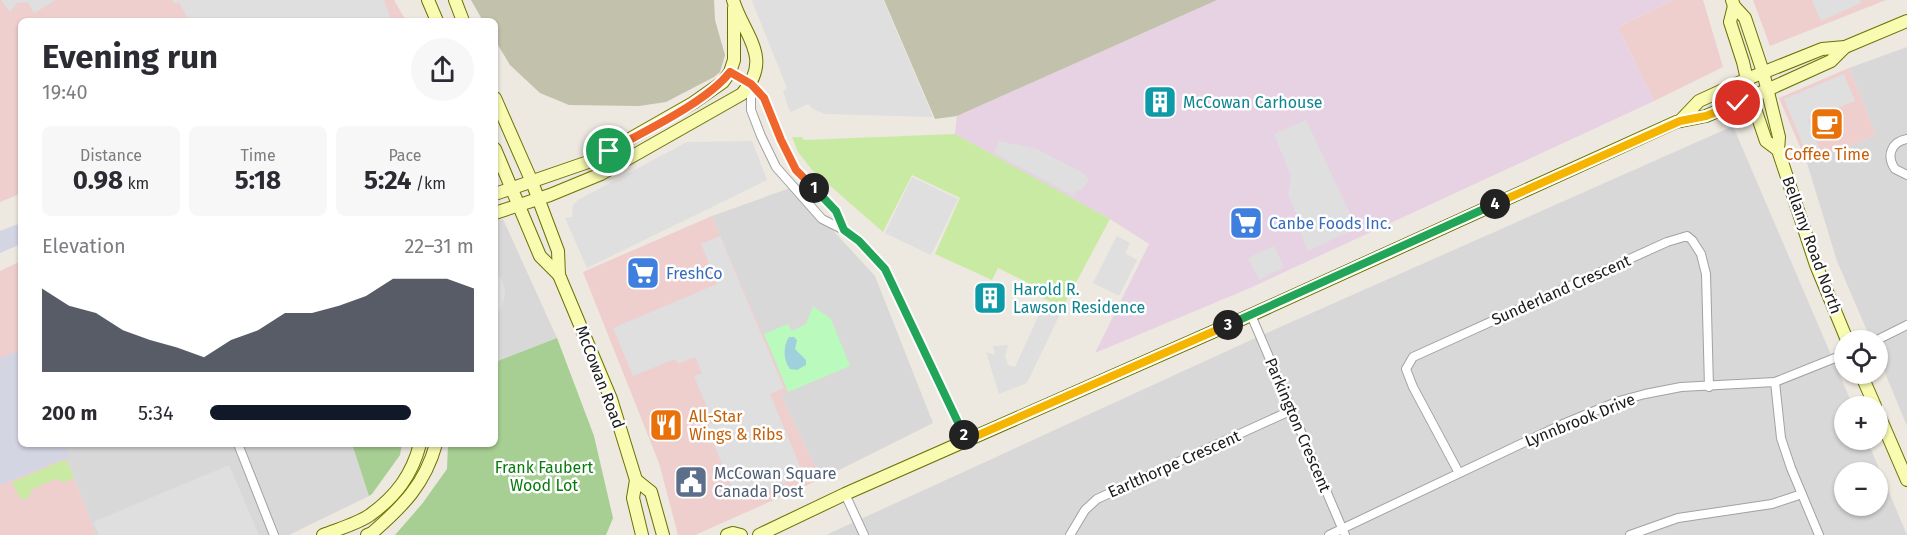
<!DOCTYPE html>
<meta charset="utf-8">
<style>
body{margin:0;font-family:"Fira Sans",sans-serif;background:#f7f7f7;color:#2b2b33;height:100vh;display:flex;flex-direction:column;font-size:22px;white-space:nowrap}
*{box-sizing:border-box;margin:0}
p{font-size:20px;color:#7c7c81}
.icon{flex:none;width:33px;height:33px;fill:none;stroke:currentColor;stroke-width:2;stroke-linecap:round;stroke-linejoin:round}
.map{position:relative;flex:1;overflow:hidden}
.drawer{position:absolute;left:18px;top:18px;width:480px;height:429px;display:flex;flex-direction:column;background:#fff;border-radius:9px;box-shadow:0 2px 4px #0004}
.drawer>*{flex:none}
.fabs{position:absolute;left:1834px;top:330px;display:grid;gap:12px}
.fabs a{display:grid;place-items:center;width:54px;height:54px;border-radius:50%;background:#fff;box-shadow:0 2px 4px #0004;font-size:30px}
.pin{position:absolute;display:grid;place-items:center;width:51px;height:51px;color:#fff;margin:-26px;border:3px solid #fff;border-radius:50%;box-shadow:0 2px 6px #0007}
.km{position:absolute;width:30px;height:30px;margin:-15px;border-radius:50%;background:#222;color:#fff;font-size:16px;line-height:30px;text-align:center}
.round{display:grid;place-items:center;flex:none;width:63px;height:63px;border-radius:32px;background:#f7f7f7}
.head{display:flex;align-items:center;justify-content:space-between;height:102px;padding:0 24px}
h1{font-size:33px;font-weight:700;line-height:45px}
.stats{display:grid;grid-template-columns:repeat(3,1fr);gap:9px;height:102px;padding:6px 24px}
.stats div{display:grid;align-content:center;border-radius:9px;background:#f7f7f7;text-align:center}
.stats b{font-size:26px;font-weight:700}
.stats small{font-size:16px;font-weight:400}
.stats p{font-size:16px}
.chart{height:168px;padding:12px 24px}
.chart p{display:flex;justify-content:space-between}
.chart svg{width:100%;height:108px;margin-top:6px;fill:#111827;opacity:.7}
ul{padding:0 24px;list-style:none;font-size:20px}
li{display:grid;grid-template-columns:96px 72px 1fr;align-items:center;height:45px}
li i{height:15px;border-radius:8px;background:#111827}
.map>svg:first-child{display:block}
.residential{fill:#d9d8d8;fill-rule:evenodd}
.commercial{fill:#efcece}
.industrial{fill:#e7d2e3}
.construction{fill:#c2c1ac}
.grass{fill:#c9eaa3}
.forest{fill:#a7ce93}
.park{fill:#bafabd}
.parking{fill:#dfdfdf}
.plaza{fill:#d4d5e3}
.water{fill:#9fd1dd}
.lines{fill:none;stroke-linecap:round;stroke-linejoin:round}
.street-casing{stroke:#a2a2a2;stroke-width:10}
.secondary-casing{stroke:#6a7202;stroke-width:14}
.street{stroke:#fff;stroke-width:8}
.secondary{stroke:#f9fbb1;stroke-width:12}
.split-1-casing{stroke:#fff;stroke-width:12}
.split-2-casing{stroke:#fff;stroke-width:12}
.split-3-casing{stroke:#fff;stroke-width:12}
.split-4-casing{stroke:#fff;stroke-width:12}
.split-5-casing{stroke:#fff;stroke-width:12}
.split-1{stroke:#f0652b;stroke-width:8}
.split-2{stroke:#22a559;stroke-width:8}
.split-3{stroke:#f5b400;stroke-width:8}
.split-4{stroke:#22a559;stroke-width:8}
.split-5{stroke:#f5b400;stroke-width:8}
.labels{text-anchor:middle;dominant-baseline:central;stroke-width:5;stroke-linejoin:round;paint-order:stroke}
.culture-label{font-size:16px;fill:#0d838f;stroke:#fff;text-anchor:start}
.food-label{font-size:16px;fill:#c56008;stroke:#fff}
.shop-label{font-size:16px;fill:#366cbe;stroke:#fff;text-anchor:start}
.street-label{font-size:16px;fill:#1b1b1b;stroke:#fff}
.park-label{font-size:16px;fill:#087a0e;stroke:#fff}
.service-label{font-size:16px;fill:#4e5e75;stroke:#fff;text-anchor:start}
</style>
<div class="map">
<svg width="1907" height="535" viewBox="0 0 1907 535">
<rect width="100%" height="100%" fill="#ede8e0"/>
<!-- residential -->
<g class="residential">
<polygon points="1907,47 1907,426 1878,356 1878,340 1871,340 1837,261 1807,163 1876,135 1849,68"/>
<path d="M1733,126L1853,406H1845V440H1867L1907,535H826L1251,340ZM1845,472H1878V506H1845Z"/>
<polygon points="793,187 875,276 933,423 821,479 781,395 787,392 712,216"/>
<polygon points="503,219 557,338 495,362 495,221"/>
<polygon points="61,444 352,444 369,496 289,535 96,535"/>
</g>
<!-- commercial -->
<g class="commercial">
<polygon points="0,0 394,0 406,21 21,21 21,195 17,195 0,202"/>
<polygon points="1673,0 1703,0 1723,67 1654,101 1618,27"/>
<polygon points="1753,0 1886,0 1770,46"/>
<polygon points="1849,68 1876,135 1807,163 1779,98"/>
<polygon points="712,216 788,392 781,395 821,479 695,535 678,535 659,463 583,272"/>
<polygon points="21,261 21,444 61,444 96,535 0,535 0,271"/>
</g>
<!-- industrial -->
<polygon class="industrial" points="1217,0 1673,0 1618,27 1654,101 1250,288 1095,353 1149,244 1110,219 958,136 955,134 957,116"/>
<!-- construction -->
<g class="construction">
<polygon points="471,0 714,0 715,20 725,55 720,72 714,77 666,102 639,106 569,105 540,93 510,65 495,40 495,21 483,21"/>
<polygon points="884,0 1217,0 957,116 935,119"/>
</g>
<!-- grass -->
<g class="grass">
<polygon points="955,134 1110,219 1063,307 1034,294 1038,288 998,268 992,280 935,254 960,198 912,175 883,232 812,170 798,152 792,137 802,137 804,140"/>
<polygon points="64,460 67,461 74,478 62,483 60,480 56,479 32,489 30,492 31,496 21,500 12,482"/>
</g>
<!-- forest -->
<g class="forest">
<polygon points="557,338 594,436 613,518 606,535 395,535 422,504 447,469 448,444 495,444 495,362"/>
<polygon points="352,444 402,444 400,455 372,494 369,496"/>
</g>
<!-- park -->
<polygon class="park" points="813,306 831,319 850,366 788,392 764,334 788,324 792,331 806,324"/>
<!-- parking -->
<g class="parking">
<polygon points="1,0 56,0 34,13 28,2 17,3 10,12"/>
<polygon points="172,0 384,0 392,21 189,21 179,2 175,4"/>
<polygon points="754,0 883,0 933,117 825,114 813,109 808,104 791,112 788,107 783,91 787,88 752,1"/>
<polygon points="1815,0 1860,0 1861,3 1821,21 1812,1"/>
<polygon points="1844,74 1855,101 1808,120 1820,150 1807,155 1784,99"/>
<polygon points="1306,120 1357,228 1308,251 1297,225 1301,223 1288,195 1291,176 1274,134"/>
<polygon points="752,141 767,180 587,268 565,218 572,217 573,205 578,200 687,142"/>
<polygon points="999,141 1037,149 1085,174 1089,181 1080,191 1077,190 1074,196 994,153"/>
<polygon points="912,177 958,199 931,255 885,233"/>
<polygon points="720,236 784,388 770,394 800,466 791,470 794,479 746,499 743,494 736,497 706,426 713,422 694,376 702,373 695,357 678,364 675,359 633,376 613,328 717,284 701,244"/>
<polygon points="1117,236 1130,243 1125,253 1137,260 1119,296 1093,283"/>
<polygon points="1274,246 1284,267 1259,280 1248,258"/>
<polygon points="495,271 502,280 505,289 504,300 500,310 495,312"/>
<polygon points="1044,304 1061,312 1027,383 999,394 986,352 995,355 993,346 1008,345 1005,356 1008,365 1015,367"/>
<polygon points="229,465 259,535 99,535 93,522"/>
</g>
<!-- plaza -->
<g class="plaza">
<polygon points="21,223 21,244 0,253 0,231"/>
<polygon points="21,350 21,444 65,444 70,457 0,485 0,367 2,366 0,365 0,358"/>
</g>
<!-- water -->
<path class="water" d="M789,337H794L797,340L795,349L806,360V365L797,370L790,369C783,360 783,346 789,337Z"/>
<g class="lines">
<defs>
<g id="street">
<polyline points="730,72 751,85 764,98 781,140 796,170 836,211 844,230"/>
<polyline points="751,85 751,110 761,136 776,167 822,219 844,230 859,241 885,269 967,440"/>
<path d="M1907,139C1891,142 1886,156 1895,169L1907,175"/>
<polyline points="1251,315 1345,535"/>
<polyline points="1877,340 1907,325"/>
<polyline points="1775,382 1781,438 1791,468 1819,535"/>
<polyline points="238,444 274,535"/>
<polyline points="1459,473 1413,387 1406,369 1413,357 1667,242 1687,236 1692,240 1701,254 1706,274 1709,387"/>
<polyline points="845,494 864,535"/>
<polyline points="1070,535 1085,510 1097,499 1292,410"/>
<polyline points="1329,535 1563,424 1619,401 1645,394 1681,387 1775,382 1845,354"/>
<polyline points="1630,535 1678,518 1772,504 1802,494"/>
</g>
<g id="secondary">
<polyline points="428,0 437,21"/>
<polyline points="455,0 463,21"/>
<polyline points="1732,0 1734,6 1745,18 1763,72 1779,137 1778,150 1816,265 1847,340"/>
<polyline points="1734,6 1730,22 1743,62 1751,97 1766,141 1778,150"/>
<polyline points="495,98 532,182 558,251 559,275 611,399 636,480 633,498 642,535"/>
<polyline points="1680,121 1699,101 1747,79 1822,49 1845,47 1907,21"/>
<polyline points="495,149 540,256 559,275"/>
<polyline points="495,194 591,161 693,103 723,82 730,72 734,60 734,8"/>
<path d="M495,213L550,195L601,174L742,94C774,58 744,36 733,0"/>
<polyline points="1861,374 1875,406"/>
<polyline points="1878,413 1907,480"/>
<polyline points="636,480 651,492 663,535"/>
<path d="M323,535C338,529 357,524 370,515C396,496 412,475 420,444"/>
<path d="M367,535L372,533C403,506 425,484 436,444"/>
<polyline points="727,535 733,533 741,535"/>
<polyline points="759,535 845,494 1251,315 1676,122 1706,116 1767,90 1831,61 1845,47"/>
</g>
</defs>
<!-- street casing -->
<use href="#street" class="street-casing"/>
<!-- secondary casing -->
<use href="#secondary" class="secondary-casing"/>
<!-- street -->
<use href="#street" class="street"/>
<!-- secondary -->
<use href="#secondary" class="secondary"/>
</g>
<g class="lines">
<defs>
<path id="split-1" d="M609,151C643,132 707,102 730,72L751,84L764,98L781,140L796,170L814,188"/>
<polyline id="split-2" points="814,188 836,211 844,230 859,241 885,269 964,435"/>
<polyline id="split-3" points="964,435 967,440 1228,325"/>
<polyline id="split-4" points="1228,325 1495,204"/>
<polyline id="split-5" points="1495,204 1680,121 1706,116 1738,103"/>
</defs>
<!-- split-1 casing -->
<use href="#split-1" class="split-1-casing"/>
<!-- split-2 casing -->
<use href="#split-2" class="split-2-casing"/>
<!-- split-3 casing -->
<use href="#split-3" class="split-3-casing"/>
<!-- split-4 casing -->
<use href="#split-4" class="split-4-casing"/>
<!-- split-5 casing -->
<use href="#split-5" class="split-5-casing"/>
<!-- split-1 -->
<use href="#split-1" class="split-1"/>
<!-- split-2 -->
<use href="#split-2" class="split-2"/>
<!-- split-3 -->
<use href="#split-3" class="split-3"/>
<!-- split-4 -->
<use href="#split-4" class="split-4"/>
<!-- split-5 -->
<use href="#split-5" class="split-5"/>
</g>
<!-- icons -->
<defs>
<symbol id="building-square" viewBox="-11 -11 22 22"><rect x="-9" y="-9" width="18" height="18" rx="4" fill="#0f9aa8" stroke="#fff"/><path d="M-4-6H4V6H1V3H-1V6H-4ZM-2.5-4.3h1.7v1.8h-1.7ZM.8-4.3h1.7v1.8H.8ZM-2.5-1h1.7V.8h-1.7ZM.8-1h1.7V.8H.8Z" fill="#fff"/></symbol>
<symbol id="cafe-square" viewBox="-11 -11 22 22"><rect x="-9" y="-9" width="18" height="18" rx="4" fill="#e8710a" stroke="#fff"/><path d="M-5.5-4.5H6V0H3Q3 3.5 0 3.5H-2.5Q-5.5 3.5-5.5 0ZM3-3.2v2h1.7v-2ZM-6 4.5H4V6H-6Z" fill="#fff"/></symbol>
<symbol id="supermarket-square" viewBox="-11 -11 22 22"><rect x="-9" y="-9" width="18" height="18" rx="4" fill="#3f7fe0" stroke="#fff"/><path d="M-6-5.5h2.5l.6 2H6L4.5 2H-2.5L-4.4-4H-6ZM-1.5 3.2a1.3 1.3 0 1 0 .1 0ZM3 3.2a1.3 1.3 0 1 0 .1 0Z" fill="#fff"/></symbol>
<symbol id="restaurant-square" viewBox="-11 -11 22 22"><rect x="-9" y="-9" width="18" height="18" rx="4" fill="#e8710a" stroke="#fff"/><path d="M-5-6h1v4h1v-4h1v4h1v-4h1v5L-1.5 .5V6h-2V.5L-5-1ZM5-6V6H3V1.5H1.5Q1.5-4 5-6Z" fill="#fff"/></symbol>
<symbol id="civic-square" viewBox="-11 -11 22 22"><rect x="-9" y="-9" width="18" height="18" rx="4" fill="#5c6f8a" stroke="#fff"/><path d="M-.6-6.5H3V-4.5H.6V-3L4-1V1h2V6H-6V1h2V-1L-.6-3ZM-1.2 2.5V6h2.4V2.5Z" fill="#fff"/></symbol>
</defs>
<g fill-rule="evenodd">
<use href="#building-square" x="1141" y="83" width="38" height="38"/>
<use href="#cafe-square" x="1808" y="105" width="38" height="38"/>
<use href="#supermarket-square" x="1227" y="204" width="38" height="38"/>
<use href="#supermarket-square" x="624" y="254" width="38" height="38"/>
<use href="#building-square" x="971" y="279" width="38" height="38"/>
<use href="#restaurant-square" x="647" y="406" width="38" height="38"/>
<use href="#civic-square" x="672" y="463" width="38" height="38"/>
</g>
<g class="labels">
<!-- culture labels -->
<g class="culture-label">
<text x="1183" y="102">McCowan Carhouse</text>
<text x="1013" y="289">Harold R.<tspan x="1013" dy="18">Lawson Residence</tspan></text>
</g>
<!-- food labels -->
<g class="food-label">
<text x="1827" y="154">Coffee Time</text>
<text x="689" y="416" text-anchor="start">All-Star<tspan x="689" dy="18">Wings &amp; Ribs</tspan></text>
</g>
<!-- shop labels -->
<g class="shop-label">
<text x="1269" y="223">Canbe Foods Inc.</text>
<text x="666" y="273">FreshCo</text>
</g>
<!-- street labels -->
<g class="street-label">
<text transform="translate(1812 245) rotate(70)">Bellamy Road North</text>
<text transform="translate(1561 290) rotate(-24)">Sunderland Crescent</text>
<text transform="translate(600 377) rotate(69)">McCowan Road</text>
<text transform="translate(1580 420) rotate(-22)">Lynnbrook Drive</text>
<text transform="translate(1298 425) rotate(67)">Parkington Crescent</text>
<text transform="translate(1174 464) rotate(-24)">Earlthorpe Crescent</text>
</g>
<!-- park labels -->
<g class="park-label">
<text x="544" y="467">Frank Faubert<tspan x="544" dy="18">Wood Lot</tspan></text>
</g>
<!-- service labels -->
<g class="service-label">
<text x="714" y="473">McCowan Square<tspan x="714" dy="18">Canada Post</tspan></text>
</g>
</g>
</svg>
<div class="fabs">
<a><svg class="icon" aria-label="locate" viewBox="0 0 24 24"><circle cx="12" cy="12" r="6"/><path d="M12 2v4M12 18v4M2 12h4M18 12h4"/></svg></a>
<a>+</a>
<a>−</a>
</div>
<div class="pin" style="left:609px;top:151px;background:#1e9e55"><svg class="icon" aria-label="arrive" viewBox="0 0 24 24"><path d="M6 21V4h12l-3 4 3 4H6"/></svg></div>
<div class="pin" style="left:1738px;top:103px;background:#d93025"><svg class="icon" aria-label="check" viewBox="0 0 24 24"><path d="M5 12l5 5 9-10"/></svg></div>
<b class="km" style="left:814px;top:188px">1</b>
<b class="km" style="left:964px;top:435px">2</b>
<b class="km" style="left:1228px;top:325px">3</b>
<b class="km" style="left:1495px;top:204px">4</b>
<section class="drawer">
<div class="head"><div><h1>Evening run</h1><p>19:40</p></div><a class="round"><svg class="icon" aria-label="share" viewBox="0 0 24 24"><path d="M12 15V3M7 8l5-5 5 5M5 13v7h14v-7"/></svg></a></div>
<div class="stats">
<div><p>Distance</p><b>0.98<small> km</small></b></div>
<div><p>Time</p><b>5:18</b></div>
<div><p>Pace</p><b>5:24<small> /km</small></b></div>
</div>
<div class="chart"><p><span>Elevation</span>22–31 m</p>
<svg viewBox="0 0 160 44" preserveAspectRatio="none"><path d="M0 44V10L10 17L20 20L30 27L40 31L50 34L60 38L70 31L80 27L90 20L100 20L110 17L120 13L130 6L140 6L150 6L160 10V44z"/></svg>
</div>
<ul>
<li><b>200 m</b>5:34<i style="width:76%"></i></li>
</ul>
</section>
</div>
